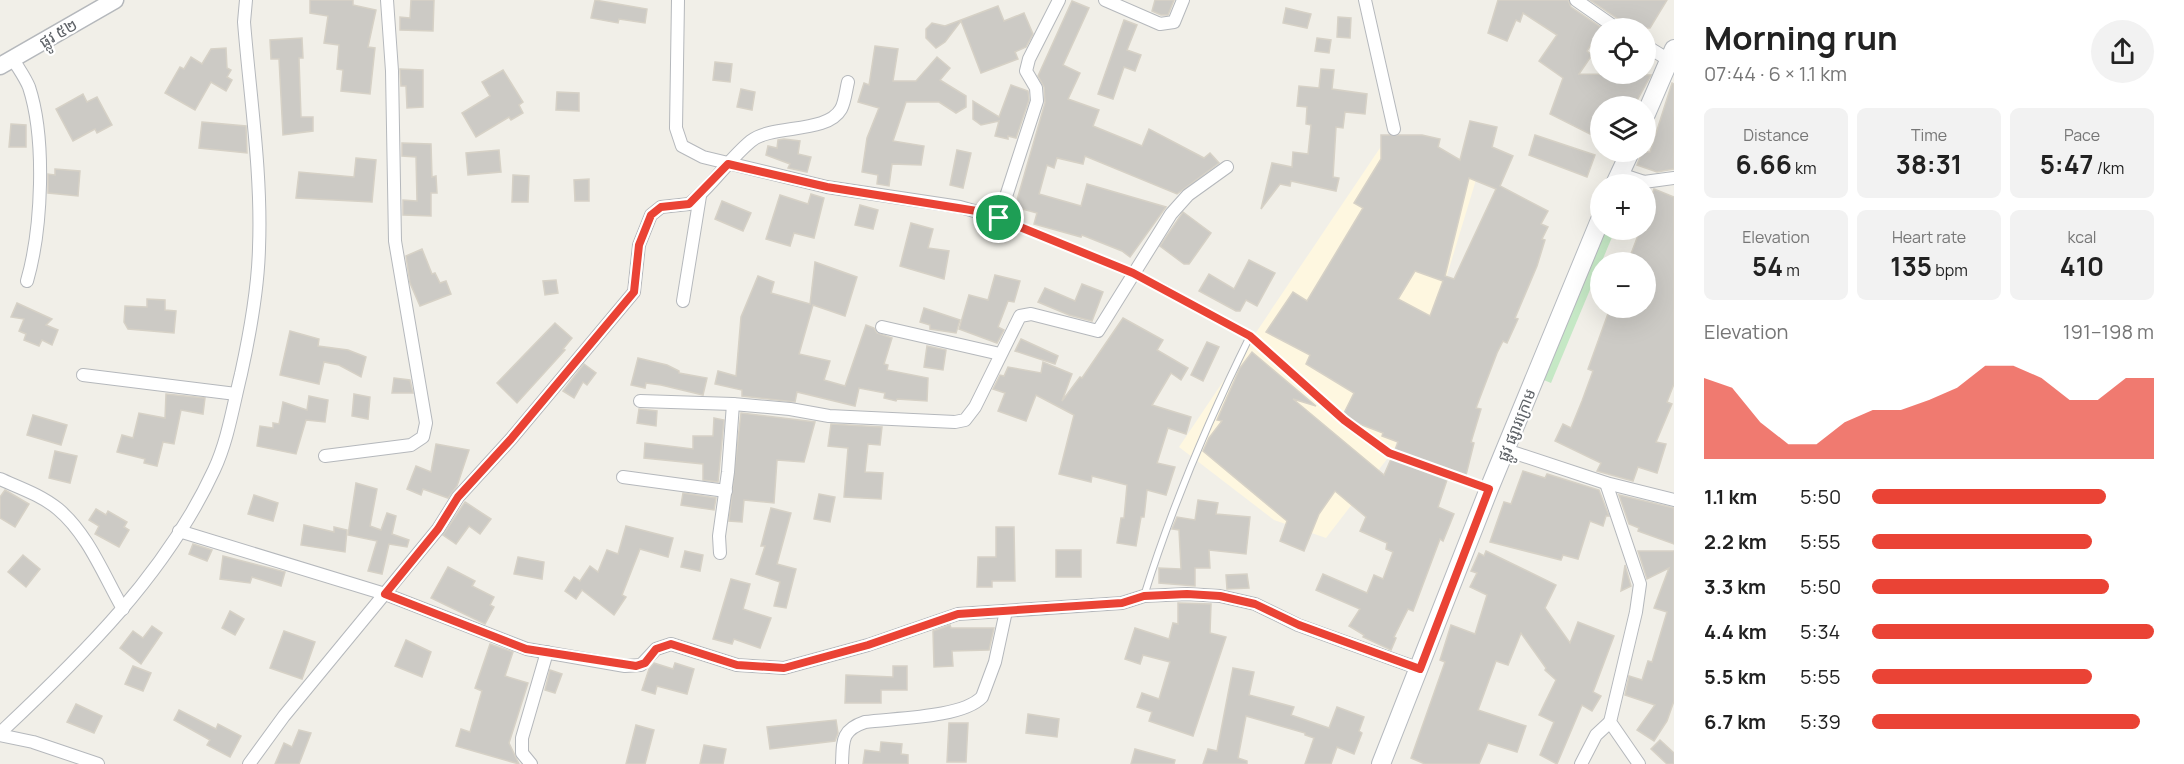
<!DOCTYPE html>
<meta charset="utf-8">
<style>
body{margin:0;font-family:Manrope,"Noto Sans Khmer",sans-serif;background:#f2f2f2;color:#222;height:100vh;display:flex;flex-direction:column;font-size:22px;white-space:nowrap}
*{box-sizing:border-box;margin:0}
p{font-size:20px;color:#767676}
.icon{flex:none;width:33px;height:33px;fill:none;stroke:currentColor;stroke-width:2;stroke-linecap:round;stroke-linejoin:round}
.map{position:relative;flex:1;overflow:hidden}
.drawer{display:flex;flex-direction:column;background:#fff;width:510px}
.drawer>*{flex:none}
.buttons{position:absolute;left:1590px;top:18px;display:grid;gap:12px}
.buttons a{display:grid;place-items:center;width:66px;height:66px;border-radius:50%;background:#fff;box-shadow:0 6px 24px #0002;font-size:30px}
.pin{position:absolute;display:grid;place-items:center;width:51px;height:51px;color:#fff;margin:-26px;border:3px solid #fff;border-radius:50%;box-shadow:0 2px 6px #0007}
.round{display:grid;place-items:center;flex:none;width:63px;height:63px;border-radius:32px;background:#f2f2f2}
.head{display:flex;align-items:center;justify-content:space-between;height:102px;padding:0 30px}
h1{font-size:33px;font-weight:700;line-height:45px}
.metrics{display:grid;grid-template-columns:repeat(3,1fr);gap:9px;height:102px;padding:6px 30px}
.metrics div{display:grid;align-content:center;border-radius:9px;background:#f2f2f2;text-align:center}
.metrics b{font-size:26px;font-weight:700}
.metrics small{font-size:16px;font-weight:400}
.metrics p{font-size:16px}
.chart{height:168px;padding:12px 30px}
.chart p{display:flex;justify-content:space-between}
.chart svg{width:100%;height:108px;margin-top:6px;fill:#ea4335;opacity:.7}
ul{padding:0 30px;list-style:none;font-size:20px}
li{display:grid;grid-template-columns:96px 72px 1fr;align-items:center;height:45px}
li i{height:15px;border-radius:8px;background:#ea4335}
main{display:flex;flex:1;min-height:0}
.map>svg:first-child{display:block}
.commercial{fill:#fef7e0}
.green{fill:#c5e8c5}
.building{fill:#cccac5;stroke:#d6d1c6;stroke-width:1.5;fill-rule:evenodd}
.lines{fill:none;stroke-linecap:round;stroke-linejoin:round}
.service-casing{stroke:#b5b8bc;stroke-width:8}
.minor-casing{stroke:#b5b8bc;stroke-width:14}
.tertiary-casing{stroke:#b5b8bc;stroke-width:19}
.secondary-casing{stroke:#b6babf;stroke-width:20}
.service{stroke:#fff;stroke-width:6}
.minor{stroke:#fff;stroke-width:12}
.tertiary{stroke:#fff;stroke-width:16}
.secondary{stroke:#fff;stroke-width:18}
.route-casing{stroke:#fff;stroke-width:12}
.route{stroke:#ea4335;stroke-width:8}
.labels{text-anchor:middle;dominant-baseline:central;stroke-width:4.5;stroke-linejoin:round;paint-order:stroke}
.street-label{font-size:16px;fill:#5f6368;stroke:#fff}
</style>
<main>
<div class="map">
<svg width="1674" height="764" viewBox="0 0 1674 764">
<rect width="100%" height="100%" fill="#f1efe8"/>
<!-- commercial -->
<polygon class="commercial" points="1384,142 1479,170 1394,450 1326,538 1274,520 1179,447"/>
<!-- green -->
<polygon class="green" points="1601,230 1615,230 1551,383 1539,378"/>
<!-- building -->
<g class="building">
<polygon points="310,0 353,0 353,5 376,10 368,47 375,48 370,94 341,91 343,70 337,69 339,45 324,43 328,16 310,13"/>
<polygon points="411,0 434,0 433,31 400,30 400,17 410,18"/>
<polygon points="595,0 647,9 645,23 619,19 618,23 591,18"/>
<polygon points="1155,0 1174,0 1168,15 1161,15 1152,11"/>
<polygon points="1498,0 1568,0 1571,7 1602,28 1587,51 1592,55 1579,74 1651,75 1634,106 1600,106 1600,139 1550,114 1563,78 1539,61 1557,35 1523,13 1520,22 1516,20 1507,41 1488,33"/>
<polygon points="1590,0 1667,0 1650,28 1626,28 1621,21"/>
<polygon points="1072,1 1089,8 1063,65 1080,73 1068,99 1099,110 1093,126 1142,146 1149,129 1204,158 1210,153 1219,163 1177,194 1085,156 1083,164 1057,158 1054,168 1047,165 1039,194 1081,206 1087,184 1166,207 1130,257 1122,251 1082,235 1081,237 1034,224 1037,213 1015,207 1045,103 1044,87 1038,76"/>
<polygon points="998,6 1004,21 1024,13 1033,34 1026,47 1015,52 1018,59 981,73 961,21 945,42 936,48 926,38 926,29 932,23 945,26"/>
<polygon points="1286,8 1311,14 1307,28 1283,23"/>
<polygon points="1338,17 1351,18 1350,38 1337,37"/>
<polygon points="1124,20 1137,25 1127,50 1141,55 1135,71 1124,67 1113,99 1098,94"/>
<polygon points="302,38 303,58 299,58 301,117 313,117 313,131 283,135 279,59 271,59 270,40"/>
<polygon points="1317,38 1331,40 1329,53 1315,51"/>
<polygon points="875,46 898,49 893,81 916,81 937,57 950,68 940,80 966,96 966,107 956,113 939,102 906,102 893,141 924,146 921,165 892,164 889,186 877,184 878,175 862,172 867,138 879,108 858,102 864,83 869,85"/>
<polygon points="226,48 227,68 231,70 227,77 232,80 226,91 211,82 195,110 165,93 180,67 184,69 191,57 202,64 211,49"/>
<polygon points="715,62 732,64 730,82 713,80"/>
<polygon points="400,69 423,70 423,107 407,108 406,86 401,86"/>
<polygon points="1321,69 1334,70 1332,89 1367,94 1365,114 1345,112 1343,128 1336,127 1333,177 1339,178 1336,191 1291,181 1290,186 1280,184 1261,209 1272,163 1292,167 1293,152 1308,154 1311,125 1306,124 1307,107 1297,106 1299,86 1319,88"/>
<polygon points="503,70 523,102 519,105 523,113 511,120 509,117 476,137 462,113 490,96 482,82"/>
<polygon points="1672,83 1674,84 1674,169 1657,172 1637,165 1642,152 1650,152"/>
<polygon points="1011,85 1028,91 1029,100 1016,138 1008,136 1008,139 995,136 999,121 981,125 973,119 973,101 999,117"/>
<polygon points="741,89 755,92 752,110 737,107"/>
<polygon points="557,92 579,93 579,111 556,110"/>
<polygon points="83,94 87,102 97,97 112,125 97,133 95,129 73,141 56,109"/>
<path d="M1470,121L1497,127L1492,147L1513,156L1500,186L1548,211L1541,224L1548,227L1542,239L1545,240L1537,266L1515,318L1518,319L1507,343L1503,341L1497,353L1476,408L1481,409L1471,442L1474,443L1466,475L1395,450L1398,442L1382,436L1383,433L1357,423L1344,413L1354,393L1306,364L1310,355L1266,332L1293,292L1307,301L1363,208L1354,203L1381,159V135H1422L1440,139L1438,147L1460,160ZM1469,178L1496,189L1454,279L1445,276ZM1415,271L1443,281L1430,316L1398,299Z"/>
<polygon points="202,122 246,126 247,153 199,148"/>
<polygon points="11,124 26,125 26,147 9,147"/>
<polygon points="1535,135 1595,155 1587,177 1529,155"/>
<polygon points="784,139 800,141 798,154 811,157 807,172 788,168 790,164 766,155 768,146 777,148 778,140"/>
<polygon points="402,143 431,144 432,177 436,176 437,193 431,193 431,216 403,215 403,200 417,201 416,157 402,156"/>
<polygon points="499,150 501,172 468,175 466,153"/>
<polygon points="957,150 971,153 963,188 950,185"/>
<polygon points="356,158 376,160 372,202 296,198 299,172 354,177"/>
<polygon points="55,169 80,171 78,196 48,193 48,174 55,175"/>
<polygon points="513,175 529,176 528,202 512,202"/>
<polygon points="589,179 589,201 575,201 574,180"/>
<polygon points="1654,189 1674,197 1674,384 1667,402 1672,404 1656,442 1666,444 1657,473 1638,467 1633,481 1597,471 1601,463 1555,441 1563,424 1571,428 1582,401 1593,371 1588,369 1610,308 1646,308 1646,262 1628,262 1640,230 1646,230 1646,213"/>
<polygon points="811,194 824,198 814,238 794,233 790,246 766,239 780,195 808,204"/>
<polygon points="722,201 751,213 743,231 715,219"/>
<polygon points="860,205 878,210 873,229 855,225"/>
<polygon points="1183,212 1211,233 1189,264 1184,264 1160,246"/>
<polygon points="911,223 933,229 928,248 949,251 944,279 900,266"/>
<polygon points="422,249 432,274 435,273 440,283 446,281 451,294 420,306 410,283 406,256"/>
<polygon points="1249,260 1275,273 1257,306 1246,300 1240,311 1236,311 1199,291 1209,274 1234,289"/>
<polygon points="815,262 857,277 845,316 813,305 799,354 830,361 824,380 845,386 866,325 874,328 877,333 892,338 884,364 888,365 887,370 928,378 927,401 897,399 896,401 884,398 885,393 859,388 855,406 797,392 795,402 742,396 742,390 715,384 718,371 736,376 741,317 758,276 774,282 771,293 810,304"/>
<polygon points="995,275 1020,281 1014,302 1008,301 998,327 1004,330 997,343 959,329 969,295 988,300"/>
<polygon points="556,280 558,293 545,295 543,281"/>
<polygon points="1082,284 1103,292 1092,321 1069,315 1038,302 1045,288 1075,301"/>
<polygon points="147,299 165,300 165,310 176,311 174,333 128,329 124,322 125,306 147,307"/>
<polygon points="17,303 52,319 46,325 58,330 52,345 42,340 39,346 24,340 26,334 19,331 24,319 11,317"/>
<polygon points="924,308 960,320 956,333 930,329 930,325 920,322"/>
<polygon points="1123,318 1163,340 1157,350 1188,368 1181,380 1171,373 1152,405 1191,417 1186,434 1168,428 1157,463 1175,467 1166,495 1147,490 1144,517 1141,517 1136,546 1117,543 1121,518 1124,518 1127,485 1092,476 1091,482 1059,474 1074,415 1036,395 1026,421 998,411 1005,393 993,389 1000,375 1004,376 1008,367 1041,373 1043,362 1072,374 1062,401 1080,377 1082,378"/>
<polygon points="555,323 572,338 563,349 565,350 517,403 497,383"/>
<polygon points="290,331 319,339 318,346 348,350 366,357 361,377 339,365 324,362 319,384 280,375"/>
<polygon points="1021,339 1058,356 1055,364 1015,351"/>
<polygon points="1207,342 1219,347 1203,381 1191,375"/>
<polygon points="927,346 946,350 943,370 924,367"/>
<polygon points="1252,352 1316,406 1293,399 1384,475 1391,459 1447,480 1438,507 1454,514 1443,541 1440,539 1413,611 1408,609 1394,637 1396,638 1391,650 1363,637 1364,635 1349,626 1360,609 1316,590 1323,574 1367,593 1374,575 1383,579 1393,552 1386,549 1387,543 1360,531 1366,517 1335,491 1319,514 1304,551 1280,541 1287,521 1203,451 1209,438 1222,421 1217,420 1240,368"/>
<polygon points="638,358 667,365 679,371 679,373 707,378 703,395 661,385 646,383 645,388 631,385"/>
<polygon points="584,364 596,373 587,385 583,382 574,398 563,391"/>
<polygon points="394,378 410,380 413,393 392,393"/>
<polygon points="166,394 205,398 203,414 181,410 174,444 163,442 157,466 144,463 145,459 117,452 122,435 133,438 139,413 165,418"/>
<polygon points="354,394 370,397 368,419 352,416"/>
<polygon points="309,396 328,400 325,422 306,420 296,454 257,446 260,426 273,428 273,423 279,424 283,402 307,410"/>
<polygon points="639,409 657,411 656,426 637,423"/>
<polygon points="741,413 815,422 804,462 777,460 774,503 744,500 742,522 729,521"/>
<polygon points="33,415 67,425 61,445 27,435"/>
<polygon points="714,418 724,420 718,482 703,480 703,464 644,458 645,443 693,449 693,436 713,436"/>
<polygon points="831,424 882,427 880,445 868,444 865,472 883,473 881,499 844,497 848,448 828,446"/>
<polygon points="436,444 469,450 457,486 448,498 423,489 421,495 407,489 416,466 431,472"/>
<polygon points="55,451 77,456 70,483 49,478"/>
<polygon points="1523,471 1545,478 1547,474 1599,490 1609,516 1606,516 1603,526 1590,521 1578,559 1563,555 1561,560 1490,542 1504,502 1511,504"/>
<polygon points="356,483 377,489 370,526 381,530 387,513 396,516 392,534 409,540 407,547 389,544 382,574 368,571 377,541 348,535"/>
<polygon points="5,490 29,504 15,527 0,518 0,497"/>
<polygon points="683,493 716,498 714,510 681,505"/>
<polygon points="819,494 835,497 830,522 814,519"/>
<polygon points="254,495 278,503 273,521 248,514"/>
<polygon points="1619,495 1674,508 1674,544 1638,531 1639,528 1629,524"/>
<polygon points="1198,500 1218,503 1216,514 1250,517 1246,554 1209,550 1210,568 1195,568 1195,586 1159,583 1159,568 1181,569 1179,530 1172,529 1177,517 1195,520"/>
<polygon points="465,502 491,519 480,534 469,526 456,544 443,535"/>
<polygon points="771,508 791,513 777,564 796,569 786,608 774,606 780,582 756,574 765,546 761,546"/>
<polygon points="96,509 106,515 108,511 127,522 124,527 129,530 119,547 95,534 99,526 89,520"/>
<polygon points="304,525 334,532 334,527 347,530 345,552 301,545"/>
<polygon points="626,526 673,538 668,557 640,549 622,595 626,597 614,615 582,590 576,599 565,591 574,577 580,581 590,566 598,572 607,550 618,554"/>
<polygon points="996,527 1014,527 1015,581 992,581 992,587 977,587 978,557 996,557"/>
<polygon points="193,544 212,550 207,561 189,554"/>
<rect x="1056" y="550" width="25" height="27"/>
<polygon points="685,551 703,555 700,571 681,567"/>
<polygon points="1486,551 1556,585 1545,608 1570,643 1578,622 1614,636 1593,692 1601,696 1592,711 1582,705 1557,764 1540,755 1554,722 1539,715 1556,680 1545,670 1546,668 1521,633 1508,665 1496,661 1478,710 1526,726 1517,752 1488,743 1479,764 1425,764 1411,758 1445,662 1440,660 1451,625 1475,634 1487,595 1470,587 1477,573 1471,571 1479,553 1484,556"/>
<polygon points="1638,551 1674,551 1674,701 1667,721 1654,741 1637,730 1655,705 1625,695 1629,676 1642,680 1648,661 1652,662 1667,612 1654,608 1669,568 1647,579"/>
<polygon points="23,555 40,569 26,587 8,572"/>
<polygon points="223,556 285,572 281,586 252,577 250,583 220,579"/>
<polygon points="518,557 544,562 542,579 514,574"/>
<polygon points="1625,565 1631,586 1621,591"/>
<polygon points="448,567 475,581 472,586 494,597 490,605 494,607 485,624 431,598"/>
<polygon points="1247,574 1249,588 1227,589 1226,575"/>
<polygon points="731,579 750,584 743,609 771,618 760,648 734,639 732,644 713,639"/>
<polygon points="1178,603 1211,604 1210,633 1226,637 1193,736 1149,721 1152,712 1137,707 1142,693 1159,699 1170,662 1143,655 1140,664 1125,659 1135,628 1169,639 1173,623 1178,624"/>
<polygon points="230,611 244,619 235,635 222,628"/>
<polygon points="950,625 951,628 994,628 989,650 952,651 953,666 934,667 933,631"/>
<polygon points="152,626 162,633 141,664 120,648 133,631 143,638"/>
<polygon points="284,631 315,642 302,679 270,668"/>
<polygon points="406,640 431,652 422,677 395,666"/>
<polygon points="490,644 513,652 505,676 528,683 509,743 519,764 456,746 461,729 470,732 482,691 475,688"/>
<polygon points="654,663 673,669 675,663 694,669 687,694 657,686 655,694 642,690 649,669"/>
<polygon points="133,666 151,673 143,691 125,684"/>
<polygon points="893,666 907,666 907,690 881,690 881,703 845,703 846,675 893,677"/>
<polygon points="1233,668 1254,672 1249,695 1294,707 1291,715 1329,728 1337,707 1364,717 1359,731 1362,733 1354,754 1337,747 1331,764 1305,764 1314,738 1305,735 1305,733 1246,716 1238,758 1247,761 1247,764 1203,764 1208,749 1217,751"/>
<polygon points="550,670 562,674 555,693 545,690"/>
<polygon points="76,704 102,716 94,733 67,722"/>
<polygon points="179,710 216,729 218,724 241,736 230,757 207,745 210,740 174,720"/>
<polygon points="1028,714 1059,719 1057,737 1026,733"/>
<polygon points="836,720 838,733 835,741 770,749 767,727"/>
<polygon points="949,723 968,723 966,762 947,762"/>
<polygon points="636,725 654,730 645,764 626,764"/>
<polygon points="299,730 311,733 299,764 275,764 284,743 292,747"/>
<polygon points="1660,740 1674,753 1674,764 1667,764 1651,749"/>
<polygon points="881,742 902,744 901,754 908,755 908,764 863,764 865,750 880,752"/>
<polygon points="704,745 726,749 723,764 700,764"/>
<polygon points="1135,749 1175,760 1174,764 1131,764"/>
</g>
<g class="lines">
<defs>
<g id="service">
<polyline points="999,218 1161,286 1250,336 1344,420 1389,453 1488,489"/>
<path d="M1144,596C1172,506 1208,421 1250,336"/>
</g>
<g id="minor">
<polyline points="678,0 676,128 682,146 703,157 827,187 960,207 999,218 1037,101 1036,88 1026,71 1029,59 1059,0"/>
<polyline points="1105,0 1160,24 1174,22 1183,0"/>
<polyline points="1365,0 1394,129"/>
<polyline points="1576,0 1616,28"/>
<polyline points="1646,46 1669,60"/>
<path d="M13,59C18,68 25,77 29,87C46,139 42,229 27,281"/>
<polyline points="1620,174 1644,182 1674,178"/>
<polyline points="683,301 700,196"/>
<polyline points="882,327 1000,354"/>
<polyline points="83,375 236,394"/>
<polyline points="640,401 733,404 790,409 829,416 955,422 965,420 975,407 1020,316 1031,314 1098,331 1171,214 1188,195 1227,167"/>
<polyline points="1506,450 1606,483 1674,500"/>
<polyline points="325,456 411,445 423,437 426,423 395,241 392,71 387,0"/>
<polyline points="623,477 726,491"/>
<path d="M0,479C20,488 41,495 58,509C88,534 104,576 123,609"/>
<polyline points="1606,483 1640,584 1636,612 1610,722 1639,764"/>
<polyline points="179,531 385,594 527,649 625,666 641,665 656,649 671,644 737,665 784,668 868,645 958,614 1122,603 1144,596 1187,594 1220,596 1255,604 1298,625 1420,669"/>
<polyline points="720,553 719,536 728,472 733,404"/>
<path d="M0,733C82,656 166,574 214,470C228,440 233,406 241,374C250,333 258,291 259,248C262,173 250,97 244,22L246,0"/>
<polyline points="0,735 33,742 98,764"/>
<path d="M249,764L284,716L438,529L458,497L511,439L634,292L639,245L651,215L661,207L689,204C712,186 728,160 751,141C772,124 827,134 841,109C845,102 846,90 848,82"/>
<polyline points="531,764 522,753 522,738 547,652"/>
<path d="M842,764C843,741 841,730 865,722C895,718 962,718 982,697L995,662L1006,611"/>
<polyline points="1581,764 1596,735 1610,722"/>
</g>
<polyline id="tertiary" points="0,66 115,0"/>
<g id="secondary">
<polyline points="1646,114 1674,49"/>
<polyline points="1615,184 1630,152"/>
<polyline points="1381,764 1489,489 1600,220"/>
</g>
</defs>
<!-- service casing -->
<use href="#service" class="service-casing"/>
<!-- minor casing -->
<use href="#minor" class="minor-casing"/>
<!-- tertiary casing -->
<use href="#tertiary" class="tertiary-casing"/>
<!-- secondary casing -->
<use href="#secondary" class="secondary-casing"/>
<!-- service -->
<use href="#service" class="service"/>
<!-- minor -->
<use href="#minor" class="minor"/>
<!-- tertiary -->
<use href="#tertiary" class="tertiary"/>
<!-- secondary -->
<use href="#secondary" class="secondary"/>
</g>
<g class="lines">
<defs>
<polygon id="route" points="728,164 827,187 983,212 1133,273 1250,336 1344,420 1389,453 1489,489 1420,669 1299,625 1255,604 1220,596 1187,594 1144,596 1122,603 958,614 868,645 784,668 737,665 671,644 656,649 645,663 636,666 526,649 385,594 438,529 458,497 511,439 634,292 639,245 651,215 661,207 689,204"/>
</defs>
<!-- route casing -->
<use href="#route" class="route-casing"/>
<!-- route -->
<use href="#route" class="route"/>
</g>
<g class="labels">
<!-- street labels -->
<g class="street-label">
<text transform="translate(58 33) rotate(-30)">ផ្លូវ ៥២</text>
<text transform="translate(1516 425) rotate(-68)">ផ្លូវ ផ្សារក្រោម</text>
</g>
</g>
</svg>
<div class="buttons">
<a><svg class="icon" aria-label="locate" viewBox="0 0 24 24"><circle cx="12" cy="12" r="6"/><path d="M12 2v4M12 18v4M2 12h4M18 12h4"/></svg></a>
<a><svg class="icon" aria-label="layers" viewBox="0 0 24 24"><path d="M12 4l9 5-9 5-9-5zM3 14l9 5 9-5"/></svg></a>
<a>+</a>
<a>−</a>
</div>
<div class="pin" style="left:999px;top:218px;background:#1e9e55"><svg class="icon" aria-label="arrive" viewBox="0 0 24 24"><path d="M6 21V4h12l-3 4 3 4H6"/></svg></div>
</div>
<section class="drawer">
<div class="head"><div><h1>Morning run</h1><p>07:44 · 6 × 1.1 km</p></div><a class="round"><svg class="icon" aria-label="share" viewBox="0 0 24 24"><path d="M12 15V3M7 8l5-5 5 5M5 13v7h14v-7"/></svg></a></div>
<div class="metrics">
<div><p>Distance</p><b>6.66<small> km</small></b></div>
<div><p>Time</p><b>38:31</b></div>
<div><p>Pace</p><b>5:47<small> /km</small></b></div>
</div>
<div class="metrics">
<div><p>Elevation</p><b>54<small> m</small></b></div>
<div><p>Heart rate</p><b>135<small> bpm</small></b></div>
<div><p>kcal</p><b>410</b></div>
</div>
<div class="chart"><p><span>Elevation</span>191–198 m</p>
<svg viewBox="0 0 160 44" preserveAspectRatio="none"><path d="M0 44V11L10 15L20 29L30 38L40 38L50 29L60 24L70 24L80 20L90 15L100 6L110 6L120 11L130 20L140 20L150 11L160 11V44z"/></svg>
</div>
<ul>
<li><b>1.1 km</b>5:50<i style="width:83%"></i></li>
<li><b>2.2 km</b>5:55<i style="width:78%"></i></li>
<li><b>3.3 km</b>5:50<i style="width:84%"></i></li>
<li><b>4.4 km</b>5:34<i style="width:100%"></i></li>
<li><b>5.5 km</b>5:55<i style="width:78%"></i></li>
<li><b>6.7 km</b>5:39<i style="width:95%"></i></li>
</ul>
</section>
</main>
